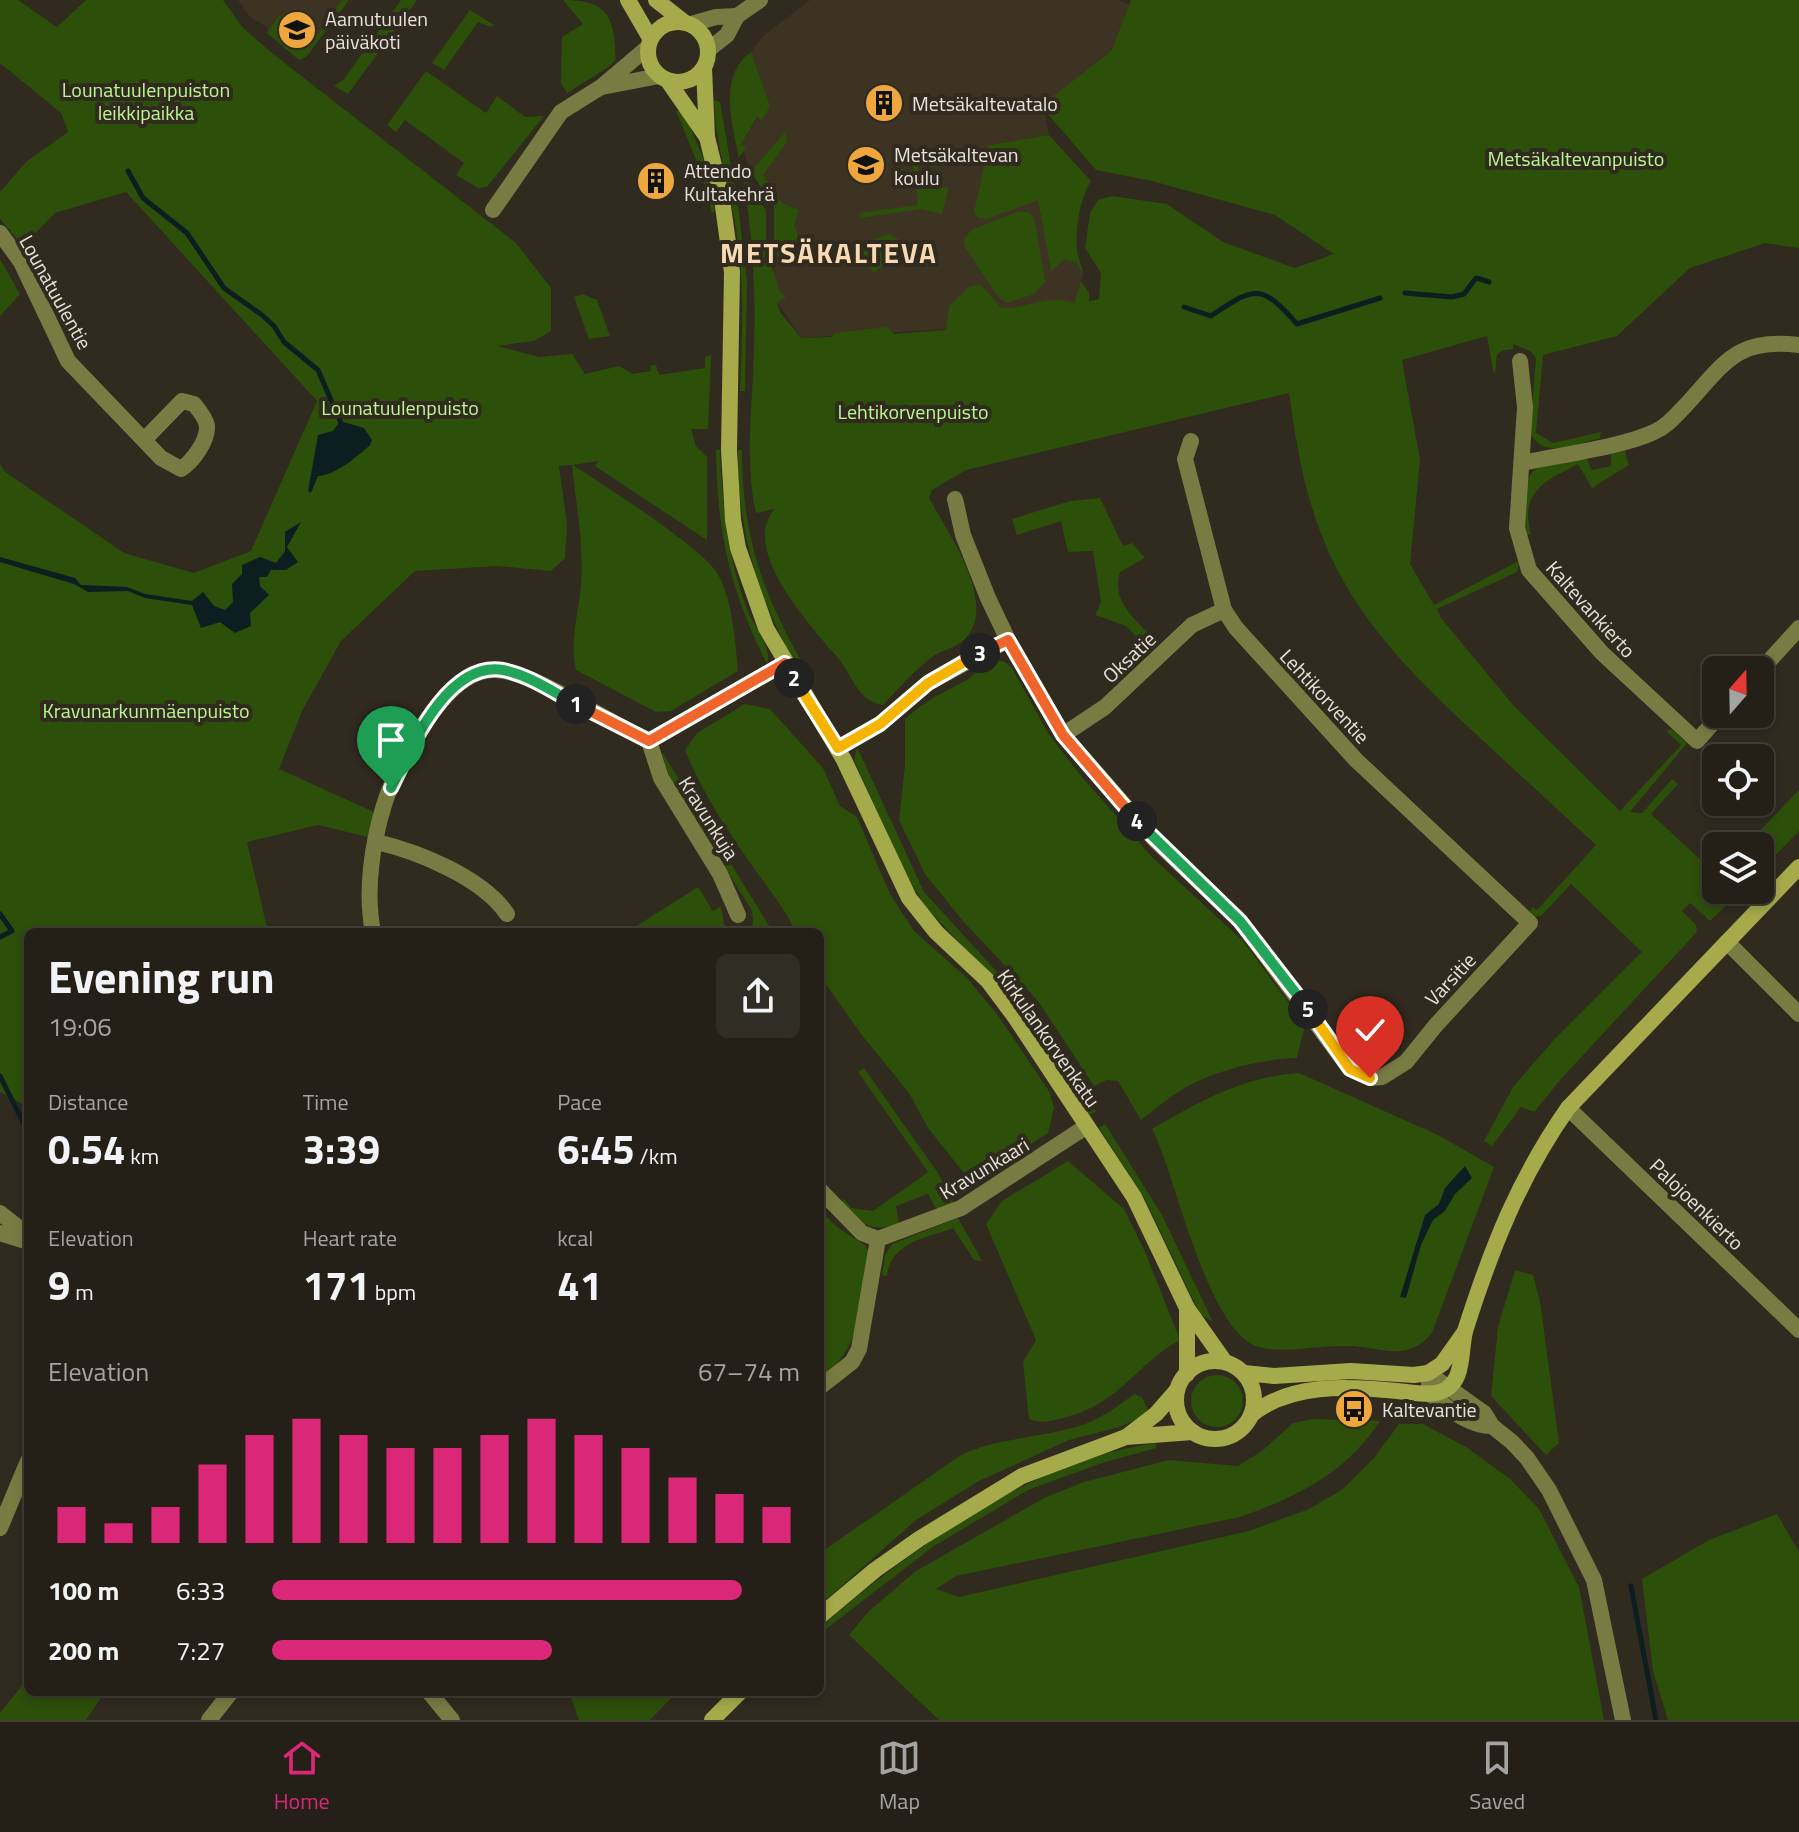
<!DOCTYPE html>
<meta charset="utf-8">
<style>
body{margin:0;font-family:"Titillium Web",sans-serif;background:#302d24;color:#f1f3f6;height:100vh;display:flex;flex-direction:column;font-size:30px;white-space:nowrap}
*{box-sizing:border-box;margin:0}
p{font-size:26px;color:#a3a3a1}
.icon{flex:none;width:44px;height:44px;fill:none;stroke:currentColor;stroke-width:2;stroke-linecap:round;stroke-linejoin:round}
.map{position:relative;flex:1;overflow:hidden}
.details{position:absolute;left:24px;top:928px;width:800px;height:768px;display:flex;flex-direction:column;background:#242017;border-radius:12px;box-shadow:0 4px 12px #0003,0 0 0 2px #413e36}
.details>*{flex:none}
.needle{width:52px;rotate:20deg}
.tools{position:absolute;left:1702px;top:656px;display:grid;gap:16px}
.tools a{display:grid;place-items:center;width:72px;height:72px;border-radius:12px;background:#242017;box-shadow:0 4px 12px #0003,0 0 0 2px #413e36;font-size:40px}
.pin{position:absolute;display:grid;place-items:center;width:68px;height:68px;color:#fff;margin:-82px -34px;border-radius:50% 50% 50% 0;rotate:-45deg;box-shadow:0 0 8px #0007}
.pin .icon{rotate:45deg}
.km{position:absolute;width:40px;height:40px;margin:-20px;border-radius:50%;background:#222;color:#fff;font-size:22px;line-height:40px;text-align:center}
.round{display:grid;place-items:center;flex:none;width:84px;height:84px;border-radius:12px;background:#302d24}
.head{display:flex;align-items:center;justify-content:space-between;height:136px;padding:0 24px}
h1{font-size:44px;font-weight:700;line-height:60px}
.stats{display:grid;grid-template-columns:repeat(3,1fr);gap:12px;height:136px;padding:8px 24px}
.stats div{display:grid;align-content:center}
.stats b{font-size:40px;font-weight:700}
.stats small{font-size:22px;font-weight:400}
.stats p{font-size:22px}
.chart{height:224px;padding:16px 24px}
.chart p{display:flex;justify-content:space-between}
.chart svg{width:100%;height:144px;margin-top:8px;stroke:#db2777;stroke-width:6}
ul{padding:0 24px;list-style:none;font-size:26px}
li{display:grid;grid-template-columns:128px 96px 1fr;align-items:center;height:60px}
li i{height:20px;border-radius:10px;background:#db2777}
.tab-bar{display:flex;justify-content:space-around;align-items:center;height:112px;border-top:2px solid #413e36;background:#242017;font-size:22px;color:#a3a3a1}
.tab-bar a{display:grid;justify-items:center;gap:4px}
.tab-bar .current{color:#db2777}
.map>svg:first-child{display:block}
.built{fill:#3d3323}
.green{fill:#2c4f0a}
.water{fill:#0d1e21}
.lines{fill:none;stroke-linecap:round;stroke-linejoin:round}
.stream{stroke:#0d1e21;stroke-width:5}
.street{stroke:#787c43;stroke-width:16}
.secondary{stroke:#a5aa4a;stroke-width:16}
.split-1-casing{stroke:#fff;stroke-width:16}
.split-2-casing{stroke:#fff;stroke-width:16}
.split-3-casing{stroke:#fff;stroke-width:16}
.split-4-casing{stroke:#fff;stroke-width:16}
.split-5-casing{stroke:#fff;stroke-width:16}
.split-6-casing{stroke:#fff;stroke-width:16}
.split-1{stroke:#22a559;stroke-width:10}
.split-2{stroke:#f0652b;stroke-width:10}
.split-3{stroke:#f5b400;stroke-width:10}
.split-4{stroke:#f0652b;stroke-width:10}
.split-5{stroke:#22a559;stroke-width:10}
.split-6{stroke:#f5b400;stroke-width:10}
.labels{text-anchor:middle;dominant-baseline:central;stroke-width:8;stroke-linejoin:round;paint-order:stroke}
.poi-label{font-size:20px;fill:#e7e2db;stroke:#302a1f;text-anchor:start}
.park-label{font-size:20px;fill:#baf790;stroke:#302a1f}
.street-label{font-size:20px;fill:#e7e2db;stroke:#302a1f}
.district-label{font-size:28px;font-weight:bold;letter-spacing:2px;fill:#f7d9b3;stroke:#302a1f}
</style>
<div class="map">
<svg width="1799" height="1720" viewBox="0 0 1799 1720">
<rect width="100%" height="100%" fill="#302a1f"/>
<!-- built -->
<g class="built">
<polygon points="238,0 349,0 307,56 299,60 267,33 268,28 249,16"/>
<polygon points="810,0 1118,0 1129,5 1111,51 1044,105 1049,135 989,145 1038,199 1051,270 1065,259 1077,263 1083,275 1074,304 1014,325 801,338 774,297 774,206 751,172 741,145 768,101 751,52 762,37"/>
</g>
<!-- green -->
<g class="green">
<path d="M0,0H18L57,27L86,0H223L243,28L277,57L516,243L551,288V331L534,341L498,346L539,357L572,354L585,374L619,366L633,374L651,371L650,366L656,365L659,375L705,368V357L711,355L708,429H691L696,446L707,457V540L595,466L598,461L573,465C602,485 706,549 719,576C733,605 735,639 738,671L671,711L656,712L576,670C569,640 579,613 581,583C584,544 576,504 572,465L559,466L567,524L565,558L551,571L498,566L415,571L341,641L302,711L279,769L374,812L368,837L318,825L247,842L268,932H28V1107L0,1092V464L4,471L124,553L194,573L251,551L317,401L126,192L55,213L23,246L0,219V192L26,162L68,132L61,113L0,63Z"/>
<polygon points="342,0 349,0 307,56 299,60 267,33 280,14 281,17 284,13 316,36"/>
<polygon points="401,0 417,0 348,94 334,86 344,79"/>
<path d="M563,0C609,0 614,17 616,59L610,66L567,93L561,83L562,37L583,24Z"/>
<path d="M1131,0H1799V248L1765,243L1690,268L1617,336L1543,355L1536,433L1553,443L1601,432L1600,438C1578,443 1542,461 1530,432L1536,358L1530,351L1513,344V349C1489,351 1500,360 1494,375L1487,336L1402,360L1420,460L1410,564L1434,605L1519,561L1517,572L1437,609L1441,618L1513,705L1620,811L1681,745L1666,731L1671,729L1687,743L1630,812L1642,813L1672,779L1678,784L1651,814L1716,874V890H1742L1710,921L1690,903L1682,911L1696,925L1697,932L1561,1079L1534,1112L1521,1107L1492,1146L1484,1141L1513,1087L1552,1042L1642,952L1571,884L1542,915L1536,917L1529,911L1533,907L1537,910L1596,845C1558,810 1519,774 1480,738C1422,684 1365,630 1331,557C1306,504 1297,450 1289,393L966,470L932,490L929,498C948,533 999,604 965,639C956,648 942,650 932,657C914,671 898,689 883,705C857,701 853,676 838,658C813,629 756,567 766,525C767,520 771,514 774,509L756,513C744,459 753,402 754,347C756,289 752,232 743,175L766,210V248L780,292L786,298L777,302L780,312L801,338L832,337L835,333L887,327L894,334L946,330L949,306L970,286L981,285L1001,308C1028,309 1047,294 1074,303L1081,281L1089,293V301L1099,299L1101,273L1085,248L1090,213L1098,200L1112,196L1167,204L1223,242L1295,268L1334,254L1275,215L1152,181L1096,170L1041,106L1111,51Z"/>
<polygon points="470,10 494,25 491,27 478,22 444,70 432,63"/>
<path d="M751,52L770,106L762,120L757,117L741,145L746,148L739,158C732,125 718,75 751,52Z"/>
<polygon points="426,71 486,113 497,96 525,117 544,116 487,187 478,188 456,175 464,163 405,120 396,132 387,125"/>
<path d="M714,100L720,102L739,213L747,282L745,391H740C742,337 745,282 736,229C730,186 715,144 714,100Z"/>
<polygon points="683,110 704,160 715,210 712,213 699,167 676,111"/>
<polygon points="785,132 787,142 763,175 782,203 799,210 794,225 801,242 790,250 780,263 774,243 774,206 751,172"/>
<path d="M1049,135L1091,181C1080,198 1075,229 1077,250C1078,258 1082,265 1083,275L1077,263L1065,259L1051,271L1038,200L987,219L978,218L974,211L989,145Z"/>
<polygon points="916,153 921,188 949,187 942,214 921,209 861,218 860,213 918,205 912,154"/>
<polygon points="1020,211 1030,213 1035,221 1045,282 1034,294 1007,303 998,297 965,247 964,240 971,230"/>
<polygon points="889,234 906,244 906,248 873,273 859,250 860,245"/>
<polygon points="0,259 20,294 0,316"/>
<polygon points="583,294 597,300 610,336 589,339 574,297"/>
<path d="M1624,448L1629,465L1592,488L1578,464C1546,481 1519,491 1531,534L1526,536C1523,519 1520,480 1536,469C1549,460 1571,460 1586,457L1592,470L1611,466V451Z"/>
<path d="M716,450H720C722,507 728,561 749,614C755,627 773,651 767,664C730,590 717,533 716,450Z"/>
<path d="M738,450H742C742,536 763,596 806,669L801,673C759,603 737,531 738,450Z"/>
<path d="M1100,498L1123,546L1132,543L1145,558L1120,572C1110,601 1137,621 1156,641L1148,648L1126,626L1095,615L1101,602L1093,551L1068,552L1061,521L1017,535L1012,519L1070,501Z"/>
<path d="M997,660L1005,662L1012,668L1048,733L1081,776L1152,857L1243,941L1305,1025L1297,1058C1261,1059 1212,1071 1181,1090C1167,1099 1154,1110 1141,1120L1118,1081L1107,1080L1094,1086L1038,1001L963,921L925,874L899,820L905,764V719C928,699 939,695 965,681C977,674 983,663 997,660Z"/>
<path d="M745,704L770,709L823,768L840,806L857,817L890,894L914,931L967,978L997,1014L1049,1091L1054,1108L1048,1133L988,1171L963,1172L928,1128L909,1093L861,1034L820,976V932H796C782,904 768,889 751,864C726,829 701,790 685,750L697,733Z"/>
<polygon points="857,747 924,892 1020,997 1096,1111 1090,1115 1010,996 925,906 905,873 854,760"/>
<polygon points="662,753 664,755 773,932 746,932 753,923 752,911 669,777"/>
<polygon points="1799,790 1799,831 1760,871 1760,846 1745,846"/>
<polygon points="698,887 713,911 721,906 724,924 730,932 627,932"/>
<path d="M864,1068L938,1173L953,1203L940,1210L935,1207L928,1194L896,1206L899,1224C869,1233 861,1223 841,1203L844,1199L851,1208L873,1211L928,1172L858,1072Z"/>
<path d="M1299,1073L1438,1135L1494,1167L1432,1333C1407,1363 1383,1347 1348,1346C1320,1345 1290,1353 1262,1348C1207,1337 1176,1174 1152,1129C1200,1101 1242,1077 1299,1073Z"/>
<polygon points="1105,1124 1162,1215 1213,1322 1200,1314 1144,1197 1099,1128"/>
<path d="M1068,1161L1124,1209L1146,1254L1180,1340C1132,1367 1121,1405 1059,1419C1047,1422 1041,1423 1029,1419L1023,1362L1036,1340L986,1224L1002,1201Z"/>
<path d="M820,1210L837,1227L866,1246L869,1254C860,1306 865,1344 820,1379Z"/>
<path d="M958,1218L982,1261L974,1260L953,1228C926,1238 891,1242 887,1276L882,1275L885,1255L892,1244Z"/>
<polygon points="1515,1270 1533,1275 1540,1301 1559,1443 1546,1455 1491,1396 1498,1327"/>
<circle cx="1217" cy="1401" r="26"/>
<path d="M1134,1394L1142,1397L1149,1413L1120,1427L1069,1440L977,1482L916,1520L820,1605V1553L961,1455C1000,1437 1045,1438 1085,1424C1103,1417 1118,1406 1134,1394Z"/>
<path d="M1312,1419L1380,1421C1346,1473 1297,1497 1240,1517L956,1576L936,1589L959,1597L1249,1531L1309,1509L1343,1489L1374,1458L1399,1424H1423L1466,1447L1510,1479L1539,1509L1579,1587L1604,1720H939L849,1635L869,1611L916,1571L1044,1498L1084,1482L1169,1460L1238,1466L1262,1451L1293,1423Z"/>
<path d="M1156,1443V1448L1102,1463L1028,1490L934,1546L826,1629L825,1623C917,1545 1033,1460 1156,1443Z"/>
<polygon points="1777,1514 1799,1552 1799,1720 1668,1720 1653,1671 1642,1579 1709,1540"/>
<polygon points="28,1678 28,1692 105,1692 86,1720 0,1720 0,1713"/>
<polygon points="569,1692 677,1692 650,1720 579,1720"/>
</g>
<!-- water -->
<g class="water">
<path d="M340,421L364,428L372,440L370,445C358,456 334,476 318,476L311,493L308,491L318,435L333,431Z"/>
<polygon points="301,522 287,547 298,562 286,570 271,570 267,577 259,577 260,586 269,595 250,613 251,626 235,633 220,622 201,628 192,605 145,598 128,591 88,592 74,584 0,562 0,557 75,578 81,585 127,587 145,594 192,601 203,592 214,606 225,610 233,602 232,584 242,574 242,565 260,557 276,563 285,551 285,532"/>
<polygon points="1465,1166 1472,1178 1455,1194 1445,1211 1433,1220 1421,1245 1406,1298 1400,1297 1425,1215 1439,1204 1445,1188"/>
</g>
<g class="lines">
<!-- stream -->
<g class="stream">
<polyline points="128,171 143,198 187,233 224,288 262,315 274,326 284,342 318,370 340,421"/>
<polyline points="1405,293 1452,297 1464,294 1476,278 1489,282"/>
<path d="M1184,307L1211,316C1253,288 1260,281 1297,324L1380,298"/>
<polyline points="0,914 12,931 0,937"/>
<polyline points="0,1076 28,1132"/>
<polyline points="1631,1586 1656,1720"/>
</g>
<!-- street -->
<g class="street">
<polyline points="691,24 716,17 737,16"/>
<polyline points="708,50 727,35 737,16 760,0"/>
<polyline points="602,87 659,76"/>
<polyline points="493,210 561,112 601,87 647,48"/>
<path d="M0,233L21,262L68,361L161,458L181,469C192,462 208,441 207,426C206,419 199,410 194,404L182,401L144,440"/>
<polyline points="1520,361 1525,407 1517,528 1529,570 1602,653 1697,741 1721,714"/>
<path d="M1522,463C1559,455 1622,447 1654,432C1668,426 1677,414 1687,404C1726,361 1737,338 1799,345"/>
<polyline points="955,499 963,535 988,598 1008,640 1063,735 1155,840 1240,921 1350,1069 1370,1078 1382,1077 1406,1062 1436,1025 1530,923 1356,760 1236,628 1224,610 1185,459 1191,441"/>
<polyline points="1760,671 1799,628"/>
<polyline points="1063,735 1105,707 1192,625 1224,610"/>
<polyline points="649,741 661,778 720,874 738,915"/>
<polyline points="649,741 785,663"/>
<polyline points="838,748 880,724 928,683 1008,640"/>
<path d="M377,842C419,852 483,878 507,914"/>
<path d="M373,932C365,892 372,844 384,805C397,764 445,668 495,670C530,670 612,724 649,741"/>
<polyline points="1727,942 1799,1014"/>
<polyline points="1568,1108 1799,1330"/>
<polyline points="820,1190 862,1233 878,1239 961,1208 1087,1126"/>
<polyline points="0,1213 28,1235"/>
<polyline points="0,1233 28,1242"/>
<polyline points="1428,1373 1484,1413 1492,1426 1512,1442 1527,1458 1549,1490 1594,1580 1623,1720"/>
<path d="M1429,1383L1430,1394C1449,1408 1467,1426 1492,1426"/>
<polyline points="820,1387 852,1362 859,1349 878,1239"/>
<polyline points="0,1528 28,1461"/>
<polyline points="429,1692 452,1720"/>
<polyline points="209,1720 231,1692"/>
</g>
<!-- secondary -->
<g class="secondary">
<polyline points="628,0 650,38"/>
<polyline points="656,0 684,22"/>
<circle cx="678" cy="52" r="30"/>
<polyline points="704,68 707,137 722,199 732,272 729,450 733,520 738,548 766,628 844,760 909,898 936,932 988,981 1015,1017 1134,1197 1187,1308 1225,1362"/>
<polyline points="668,81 706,136"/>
<circle cx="1215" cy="1400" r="39"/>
<polyline points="1244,1373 1274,1376 1351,1371 1414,1375 1428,1373 1442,1364 1464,1333"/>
<polyline points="1187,1374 1187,1308"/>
<path d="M1251,1415C1292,1382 1347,1387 1397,1391C1410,1392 1427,1396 1440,1392C1467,1383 1459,1348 1466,1328C1492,1247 1519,1178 1568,1108L1799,867"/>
<polyline points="1126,1437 1156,1414 1177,1390"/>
<polyline points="820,1616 875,1570 919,1539 1022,1476 1126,1437 1193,1432"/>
<polyline points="712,1720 740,1692"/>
</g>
</g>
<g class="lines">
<defs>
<path id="split-1" d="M391,788C411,748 447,661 503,670C529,675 553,692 576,704"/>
<polyline id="split-2" points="576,704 649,741 785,663 794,678"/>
<polyline id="split-3" points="794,678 838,748 880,724 928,683 980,653"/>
<polyline id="split-4" points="980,653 1008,640 1063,735 1137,821"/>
<polyline id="split-5" points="1137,821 1240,921 1308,1009"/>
<polyline id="split-6" points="1308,1009 1350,1069 1370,1078"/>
</defs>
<!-- split-1 casing -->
<use href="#split-1" class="split-1-casing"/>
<!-- split-2 casing -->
<use href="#split-2" class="split-2-casing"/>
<!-- split-3 casing -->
<use href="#split-3" class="split-3-casing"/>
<!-- split-4 casing -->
<use href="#split-4" class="split-4-casing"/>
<!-- split-5 casing -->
<use href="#split-5" class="split-5-casing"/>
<!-- split-6 casing -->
<use href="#split-6" class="split-6-casing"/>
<!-- split-1 -->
<use href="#split-1" class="split-1"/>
<!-- split-2 -->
<use href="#split-2" class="split-2"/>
<!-- split-3 -->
<use href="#split-3" class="split-3"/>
<!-- split-4 -->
<use href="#split-4" class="split-4"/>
<!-- split-5 -->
<use href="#split-5" class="split-5"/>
<!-- split-6 -->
<use href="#split-6" class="split-6"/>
</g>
<!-- icons -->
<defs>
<symbol id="school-disc" viewBox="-11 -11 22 22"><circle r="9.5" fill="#eea73c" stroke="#302a1f"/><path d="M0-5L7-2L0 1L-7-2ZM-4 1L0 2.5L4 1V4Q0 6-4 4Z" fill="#111"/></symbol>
<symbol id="building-disc" viewBox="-11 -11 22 22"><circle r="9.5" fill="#eea73c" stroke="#302a1f"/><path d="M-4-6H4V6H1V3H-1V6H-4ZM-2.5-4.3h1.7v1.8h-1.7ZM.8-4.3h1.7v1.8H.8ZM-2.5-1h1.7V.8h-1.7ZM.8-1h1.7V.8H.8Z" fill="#111"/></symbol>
<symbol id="bus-disc" viewBox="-11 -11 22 22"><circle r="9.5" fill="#eea73c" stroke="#302a1f"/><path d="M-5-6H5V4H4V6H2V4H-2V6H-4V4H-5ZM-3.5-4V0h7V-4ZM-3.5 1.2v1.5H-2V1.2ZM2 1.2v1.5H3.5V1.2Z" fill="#111"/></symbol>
</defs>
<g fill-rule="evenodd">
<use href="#school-disc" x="275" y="8" width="44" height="44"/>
<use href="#building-disc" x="862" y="81" width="44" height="44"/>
<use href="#school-disc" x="844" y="143" width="44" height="44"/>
<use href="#building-disc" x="634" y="159" width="44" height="44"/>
<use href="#bus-disc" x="1332" y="1387" width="44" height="44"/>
</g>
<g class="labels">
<!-- poi labels -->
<g class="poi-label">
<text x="325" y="18">Aamutuulen<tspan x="325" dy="23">päiväkoti</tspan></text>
<text x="912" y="103">Metsäkaltevatalo</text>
<text x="894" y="154">Metsäkaltevan<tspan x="894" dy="23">koulu</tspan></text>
<text x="684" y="170">Attendo<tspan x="684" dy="23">Kultakehrä</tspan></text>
<text x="1382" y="1409">Kaltevantie</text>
</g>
<!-- park labels -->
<g class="park-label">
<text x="146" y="89">Lounatuulenpuiston<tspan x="146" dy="23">leikkipaikka</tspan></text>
<text x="1576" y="158">Metsäkaltevanpuisto</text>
<text x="400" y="407">Lounatuulenpuisto</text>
<text x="913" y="411">Lehtikorvenpuisto</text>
<text x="146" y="710">Kravunarkunmäenpuisto</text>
</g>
<!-- street labels -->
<g class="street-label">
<text transform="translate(56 292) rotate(61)">Lounatuulentie</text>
<text transform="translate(1591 609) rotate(48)">Kaltevankierto</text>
<text transform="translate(1129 657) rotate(-43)">Oksatie</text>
<text transform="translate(1325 696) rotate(47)">Lehtikorventie</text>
<text transform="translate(709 818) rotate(58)">Kravunkuja</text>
<text transform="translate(1450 979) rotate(-47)">Varsitie</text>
<text transform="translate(1049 1038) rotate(55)">Kirkulankorvenkatu</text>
<text transform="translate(984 1168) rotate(-31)">Kravunkaari</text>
<text transform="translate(1697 1204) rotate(44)">Palojoenkierto</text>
</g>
<!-- district labels -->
<g class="district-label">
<text x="829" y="252">METSÄKALTEVA</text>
</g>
</g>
</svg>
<div class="tools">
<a><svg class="needle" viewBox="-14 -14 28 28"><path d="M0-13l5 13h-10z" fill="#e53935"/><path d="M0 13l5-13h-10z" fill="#a3a3a1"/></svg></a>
<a><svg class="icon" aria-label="locate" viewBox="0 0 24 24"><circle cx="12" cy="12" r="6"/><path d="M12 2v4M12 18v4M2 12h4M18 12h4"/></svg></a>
<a><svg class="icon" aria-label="layers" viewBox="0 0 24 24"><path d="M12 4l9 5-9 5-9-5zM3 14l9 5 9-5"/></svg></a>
</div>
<div class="pin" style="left:391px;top:788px;background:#1e9e55"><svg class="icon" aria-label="arrive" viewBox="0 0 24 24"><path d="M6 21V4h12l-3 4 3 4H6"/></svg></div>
<div class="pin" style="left:1370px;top:1078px;background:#d93025"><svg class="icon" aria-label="check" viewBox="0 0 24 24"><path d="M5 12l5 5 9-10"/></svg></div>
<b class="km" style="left:576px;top:704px">1</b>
<b class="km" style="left:794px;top:678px">2</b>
<b class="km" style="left:980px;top:653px">3</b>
<b class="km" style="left:1137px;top:821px">4</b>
<b class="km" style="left:1308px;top:1009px">5</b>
<section class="details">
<div class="head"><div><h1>Evening run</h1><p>19:06</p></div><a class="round"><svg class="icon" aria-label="share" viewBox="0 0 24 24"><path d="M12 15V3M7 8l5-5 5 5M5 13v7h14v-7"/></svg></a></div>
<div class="stats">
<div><p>Distance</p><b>0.54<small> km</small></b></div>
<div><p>Time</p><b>3:39</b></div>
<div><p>Pace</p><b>6:45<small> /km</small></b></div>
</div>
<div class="stats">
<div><p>Elevation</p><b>9<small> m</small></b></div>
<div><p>Heart rate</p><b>171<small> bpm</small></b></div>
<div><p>kcal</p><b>41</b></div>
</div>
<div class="chart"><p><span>Elevation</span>67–74 m</p>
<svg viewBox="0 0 160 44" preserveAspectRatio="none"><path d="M5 44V33M15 44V38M25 44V33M35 44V20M45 44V11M55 44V6M65 44V11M75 44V15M85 44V15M95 44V11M105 44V6M115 44V11M125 44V15M135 44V24M145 44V29M155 44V33"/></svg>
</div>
<ul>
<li><b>100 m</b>6:33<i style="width:89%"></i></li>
<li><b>200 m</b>7:27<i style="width:53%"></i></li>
</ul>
</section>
</div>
<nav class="tab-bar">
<a class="current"><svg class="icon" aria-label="home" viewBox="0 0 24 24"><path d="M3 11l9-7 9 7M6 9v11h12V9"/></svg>Home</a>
<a><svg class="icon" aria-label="map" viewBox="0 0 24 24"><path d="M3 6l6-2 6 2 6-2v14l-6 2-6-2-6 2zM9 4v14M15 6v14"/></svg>Map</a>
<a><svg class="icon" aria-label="saved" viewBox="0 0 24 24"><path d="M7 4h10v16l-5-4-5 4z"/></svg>Saved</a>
</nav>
